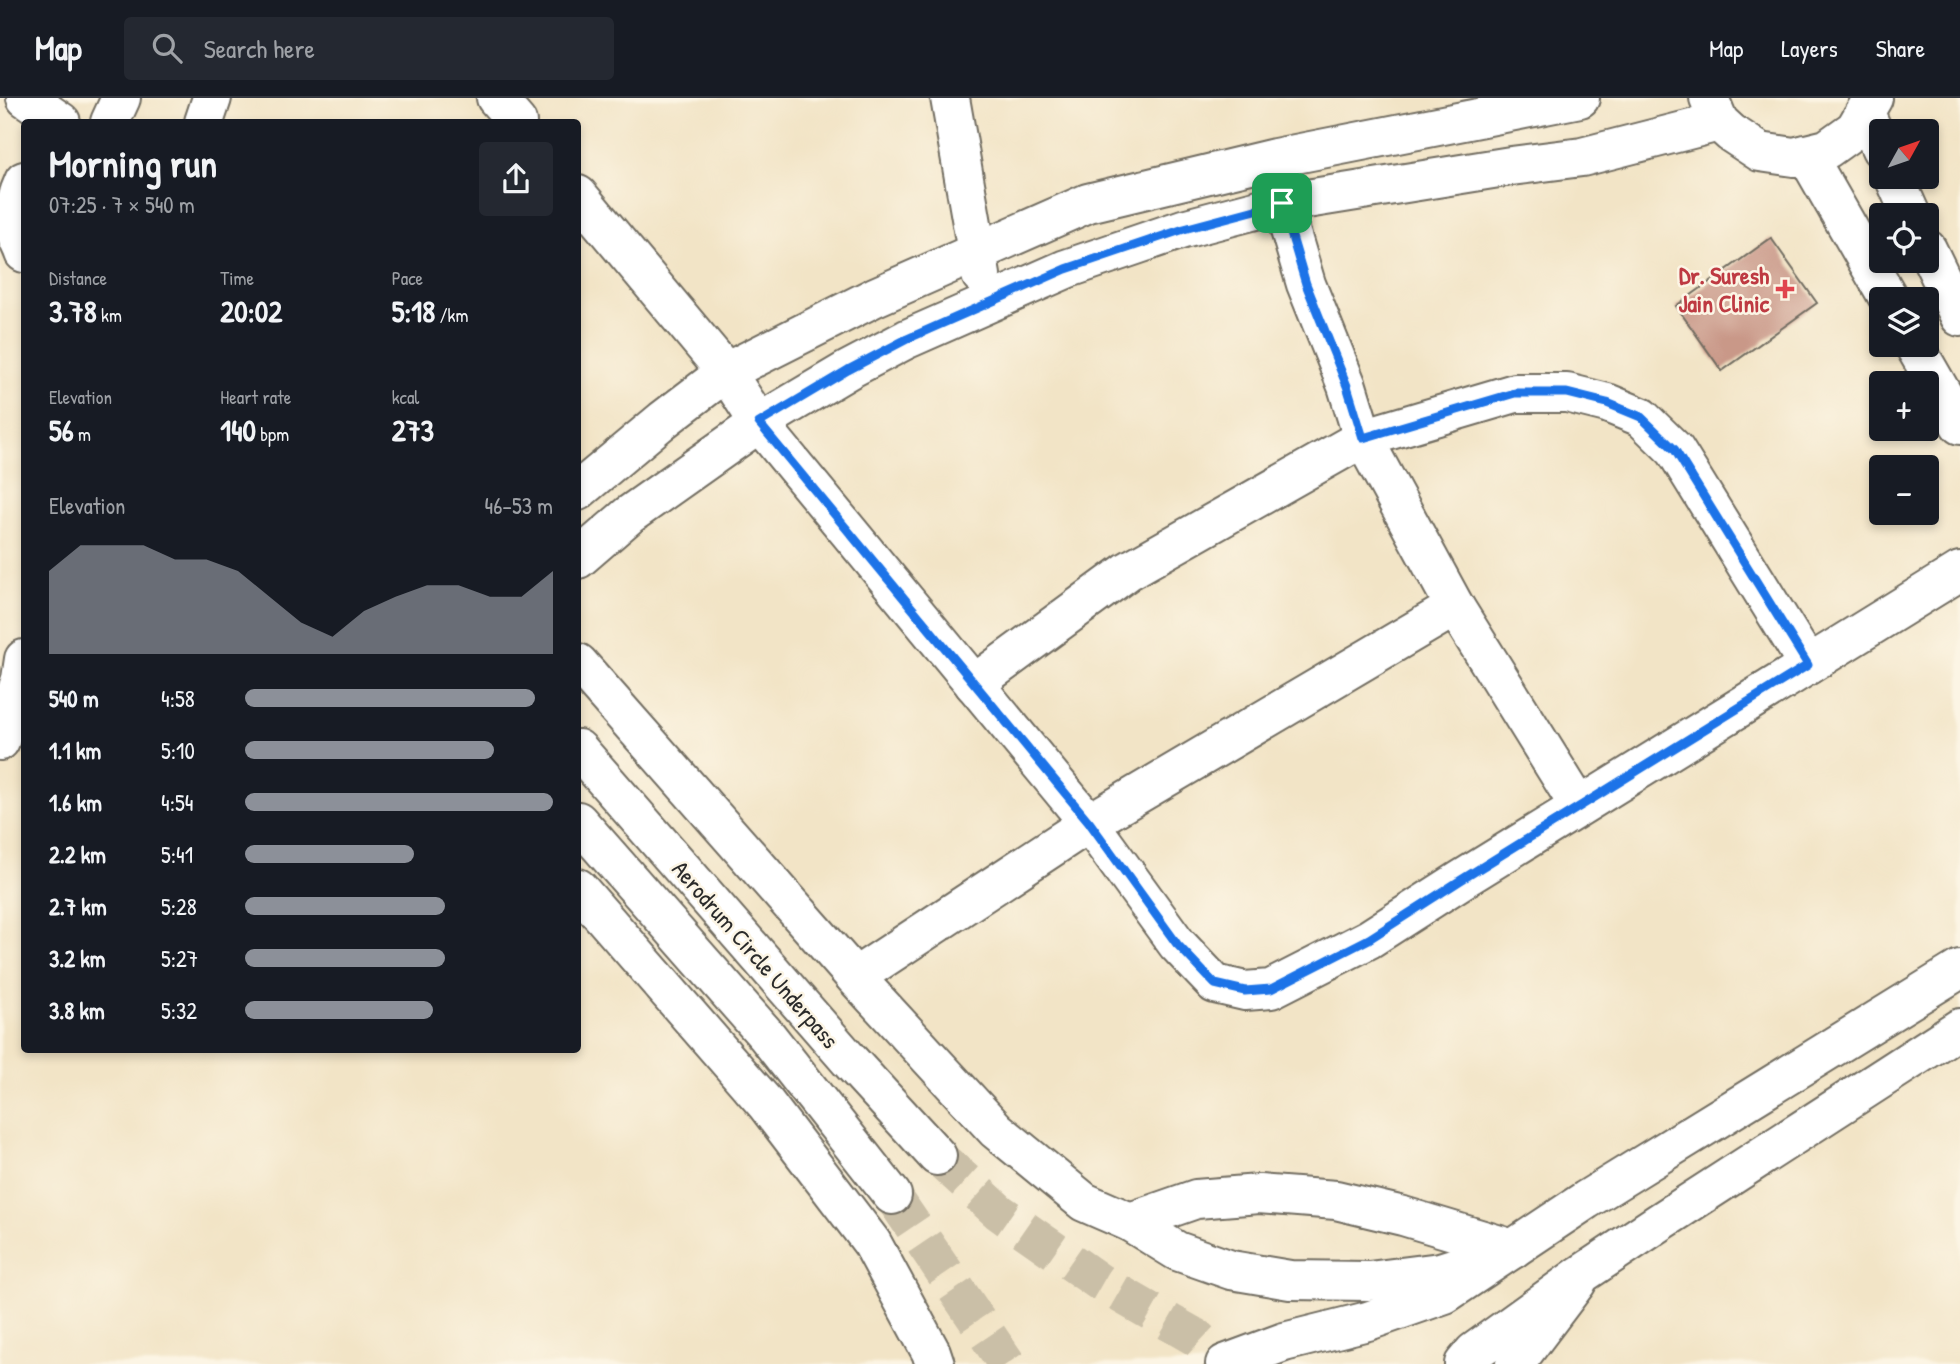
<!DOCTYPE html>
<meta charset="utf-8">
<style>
body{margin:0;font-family:"Patrick Hand",sans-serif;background:#242831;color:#f1f3f6;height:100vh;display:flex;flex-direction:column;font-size:26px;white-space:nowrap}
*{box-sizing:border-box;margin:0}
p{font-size:23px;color:#9ea1a6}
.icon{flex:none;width:38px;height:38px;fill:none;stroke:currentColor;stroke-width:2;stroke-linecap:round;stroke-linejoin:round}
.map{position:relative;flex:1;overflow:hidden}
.drawer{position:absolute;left:21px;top:21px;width:560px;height:934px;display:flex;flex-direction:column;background:#171b24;border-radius:7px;box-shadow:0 4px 10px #0003}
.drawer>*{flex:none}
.needle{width:46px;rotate:50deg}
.buttons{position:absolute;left:1869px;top:21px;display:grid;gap:14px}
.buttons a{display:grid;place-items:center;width:70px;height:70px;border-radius:7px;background:#171b24;box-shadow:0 4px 10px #0003;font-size:35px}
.pin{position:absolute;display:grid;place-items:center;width:60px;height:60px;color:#fff;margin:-30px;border-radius:14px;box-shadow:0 4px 10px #0006}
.round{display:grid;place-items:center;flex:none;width:74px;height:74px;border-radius:7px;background:#242831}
.overview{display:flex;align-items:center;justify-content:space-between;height:119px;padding:0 28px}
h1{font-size:38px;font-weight:800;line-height:52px}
.figures{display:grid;grid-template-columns:repeat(3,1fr);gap:10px;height:119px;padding:7px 28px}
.figures div{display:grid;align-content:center}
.figures b{font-size:30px;font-weight:800}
.figures small{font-size:19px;font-weight:400}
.figures p{font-size:19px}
.chart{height:196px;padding:14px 28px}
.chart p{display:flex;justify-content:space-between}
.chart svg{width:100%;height:126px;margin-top:7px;fill:#8c9099;opacity:.7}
ul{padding:0 28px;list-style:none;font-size:23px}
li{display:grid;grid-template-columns:112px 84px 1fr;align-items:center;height:52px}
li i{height:18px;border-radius:9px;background:#8c9099}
header{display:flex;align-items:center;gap:42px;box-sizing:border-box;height:98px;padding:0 35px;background:#171b24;border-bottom:2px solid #363941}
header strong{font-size:33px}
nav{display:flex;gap:38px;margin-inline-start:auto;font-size:24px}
.search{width:490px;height:63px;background:#242831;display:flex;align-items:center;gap:18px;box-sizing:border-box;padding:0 24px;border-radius:7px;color:#9ea1a6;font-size:26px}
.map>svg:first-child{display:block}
.building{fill:#c99888}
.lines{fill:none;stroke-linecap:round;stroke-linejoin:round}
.major-tunnel{stroke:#cabfa7;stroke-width:38;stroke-dasharray:38 19;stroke-linecap:butt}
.minor-casing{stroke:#716c61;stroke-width:42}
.major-casing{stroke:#716c61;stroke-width:42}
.minor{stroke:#fff;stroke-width:38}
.major{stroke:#fff;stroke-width:38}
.route-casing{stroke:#fff;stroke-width:14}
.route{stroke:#1a73e8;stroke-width:9}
.health-dot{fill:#e0444e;stroke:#fcf5e5;stroke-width:2.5}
.labels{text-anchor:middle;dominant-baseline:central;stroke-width:5;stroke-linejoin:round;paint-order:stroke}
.health-label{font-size:24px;font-weight:bold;fill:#be3a42;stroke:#fcf5e5;text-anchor:end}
.street-label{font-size:24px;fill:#2b2b2b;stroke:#fcf5e5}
</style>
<header>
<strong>Map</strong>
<div class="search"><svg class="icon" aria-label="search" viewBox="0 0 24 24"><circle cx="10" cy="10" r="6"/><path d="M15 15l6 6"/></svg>Search here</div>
<nav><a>Map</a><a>Layers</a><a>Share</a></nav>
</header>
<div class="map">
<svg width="1960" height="1266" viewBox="0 0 1960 1266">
<rect width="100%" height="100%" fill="#fcf5e5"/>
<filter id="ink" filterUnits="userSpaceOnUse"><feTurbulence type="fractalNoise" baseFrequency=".0143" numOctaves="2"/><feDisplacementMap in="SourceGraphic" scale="14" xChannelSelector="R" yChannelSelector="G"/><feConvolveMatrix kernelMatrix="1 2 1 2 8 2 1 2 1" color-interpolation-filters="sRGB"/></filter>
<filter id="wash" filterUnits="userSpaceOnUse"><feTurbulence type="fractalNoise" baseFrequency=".00686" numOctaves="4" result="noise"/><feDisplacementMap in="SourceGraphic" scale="28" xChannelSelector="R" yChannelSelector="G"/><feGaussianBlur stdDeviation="1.57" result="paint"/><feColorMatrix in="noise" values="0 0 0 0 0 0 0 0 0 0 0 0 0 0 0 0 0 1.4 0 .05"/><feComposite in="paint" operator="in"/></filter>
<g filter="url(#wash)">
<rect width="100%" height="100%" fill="#f2e4c6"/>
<g id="blocks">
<!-- building -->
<polygon class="building" points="1771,140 1817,205 1722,273 1676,208"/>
</g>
</g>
<g filter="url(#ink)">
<use href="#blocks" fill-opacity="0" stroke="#716c61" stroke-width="2"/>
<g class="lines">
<!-- major-tunnel -->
<g class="major-tunnel">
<polyline points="937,1058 999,1114 1101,1185 1197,1240 1225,1266"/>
<polyline points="892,1097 1007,1266"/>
</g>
<defs>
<g id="minor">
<polyline points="496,0 517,24"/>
<polyline points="950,0 981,177"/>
<polyline points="1709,0 1719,24 1731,35 1760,54 1794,59 1827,51 1855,31 1873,0"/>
<polyline points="1865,15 1881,51"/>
<polyline points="110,24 121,0"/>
<polyline points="204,24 212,0"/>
<polyline points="1806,56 1889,201"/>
<polyline points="1278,79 1282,105 1306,186 1347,288 1363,340 1455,509 1579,708"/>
<polyline points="1894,79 1911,117"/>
<polyline points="578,97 726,274 759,325 1089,725 1177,846 1215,886 1245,893 1271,891 1369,841 1461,782 1960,473"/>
<polyline points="1927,151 1960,219"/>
<polyline points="1914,247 1960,327"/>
<polyline points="578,393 663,322 726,274 875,199 1088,105 1275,60 1580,0"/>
<polyline points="578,461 629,417 759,325 848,272 907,241 1066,171 1183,131 1282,105 1511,68 1582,59 1719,24"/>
<polyline points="578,565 855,879 996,1032 1084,1104 1130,1124 1177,1153 1231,1172 1290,1182 1369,1183 1440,1174 1497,1156"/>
<polyline points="974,586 1128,473 1363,340 1515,295 1567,295 1607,305 1641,319 1675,352 1808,567"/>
<polyline points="0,643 21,581 24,561"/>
<polyline points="578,790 766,1006 872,1145 931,1254 935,1266"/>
<polyline points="855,879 1089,725 1455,509"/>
<polyline points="1130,1124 1196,1101 1259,1096 1336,1102 1403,1118 1513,1151"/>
<polyline points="1515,1266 1577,1184"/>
</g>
<g id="major">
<polyline points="26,0 61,24"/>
<path d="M24,83C17,98 13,117 16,134C17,141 22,148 24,155"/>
<polyline points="578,651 849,962 937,1058"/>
<polyline points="578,723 767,938 892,1097"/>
<polyline points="1225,1266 1284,1244 1368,1223 1445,1196 1586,1102 1960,871"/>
<polyline points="1464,1266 1474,1254 1582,1176 1660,1124 1960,930"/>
</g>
</defs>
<!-- minor casing -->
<use href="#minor" class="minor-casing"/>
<!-- major casing -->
<use href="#major" class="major-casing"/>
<!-- minor -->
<use href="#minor" class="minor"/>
<!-- major -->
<use href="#major" class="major"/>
</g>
</g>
<g class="lines" filter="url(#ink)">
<defs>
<polygon id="route" points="1282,105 1306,186 1347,288 1363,340 1515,295 1567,295 1607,305 1641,319 1675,352 1808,567 1461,782 1369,841 1271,891 1245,893 1215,886 1177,846 1089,724 759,325 848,272 907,241 1066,171 1184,131"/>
</defs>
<!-- route casing -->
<use href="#route" class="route-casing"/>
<!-- route -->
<use href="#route" class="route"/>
</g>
<!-- markers -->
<path class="health-dot" d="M1781.5 180.5h7v7h7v7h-7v7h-7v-7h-7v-7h7z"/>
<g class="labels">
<!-- health labels -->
<g class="health-label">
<text x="1769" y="177">Dr. Suresh<tspan x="1769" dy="28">Jain Clinic</tspan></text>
</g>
<!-- street labels -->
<g class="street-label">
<text transform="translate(756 856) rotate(49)">Aerodrum Circle Underpass</text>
</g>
</g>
</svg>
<div class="buttons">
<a><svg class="needle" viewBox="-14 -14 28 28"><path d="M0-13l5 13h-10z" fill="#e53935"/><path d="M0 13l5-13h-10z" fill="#9ea1a6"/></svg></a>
<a><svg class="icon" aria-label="locate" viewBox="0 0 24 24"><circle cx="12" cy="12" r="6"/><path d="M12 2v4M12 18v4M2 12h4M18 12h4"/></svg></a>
<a><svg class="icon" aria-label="layers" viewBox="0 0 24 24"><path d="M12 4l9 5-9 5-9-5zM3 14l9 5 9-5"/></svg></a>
<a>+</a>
<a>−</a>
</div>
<div class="pin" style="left:1282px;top:105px;background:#1e9e55"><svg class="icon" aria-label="arrive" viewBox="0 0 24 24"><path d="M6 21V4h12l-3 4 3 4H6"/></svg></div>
<section class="drawer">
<div class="overview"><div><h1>Morning run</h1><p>07:25 · 7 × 540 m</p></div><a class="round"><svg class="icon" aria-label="share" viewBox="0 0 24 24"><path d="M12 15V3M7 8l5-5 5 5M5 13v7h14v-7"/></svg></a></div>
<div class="figures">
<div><p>Distance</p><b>3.78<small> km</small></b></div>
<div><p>Time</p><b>20:02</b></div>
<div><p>Pace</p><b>5:18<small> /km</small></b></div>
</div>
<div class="figures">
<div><p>Elevation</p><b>56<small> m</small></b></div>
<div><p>Heart rate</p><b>140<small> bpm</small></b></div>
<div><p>kcal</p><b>273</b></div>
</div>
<div class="chart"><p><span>Elevation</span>46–53 m</p>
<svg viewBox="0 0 160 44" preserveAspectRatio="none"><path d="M0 44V15L10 6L20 6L30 6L40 11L50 11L60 15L70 24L80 33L90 38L100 29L110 24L120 20L130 20L140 24L150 24L160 15V44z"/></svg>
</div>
<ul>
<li><b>540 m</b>4:58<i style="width:94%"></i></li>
<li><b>1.1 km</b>5:10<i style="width:81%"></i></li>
<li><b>1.6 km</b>4:54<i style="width:100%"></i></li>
<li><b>2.2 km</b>5:41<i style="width:55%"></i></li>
<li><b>2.7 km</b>5:28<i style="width:65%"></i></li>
<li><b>3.2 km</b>5:27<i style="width:65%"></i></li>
<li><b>3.8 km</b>5:32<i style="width:61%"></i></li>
</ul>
</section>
</div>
